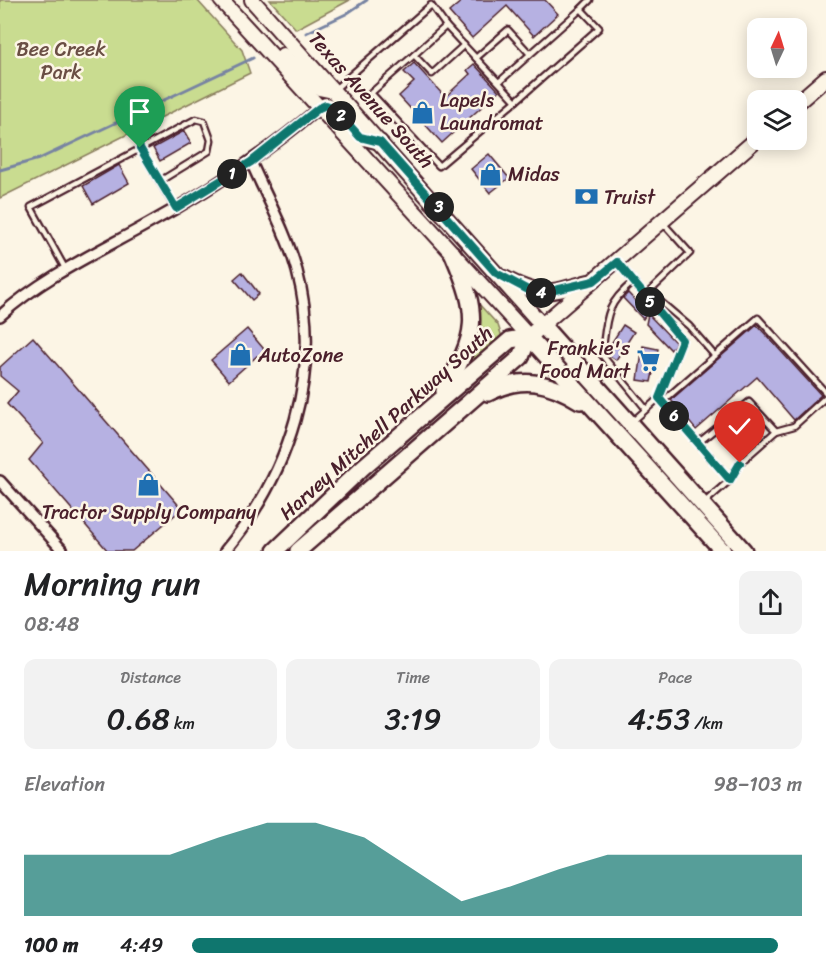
<!DOCTYPE html>
<meta charset="utf-8">
<style>
body{margin:0;font-family:Sriracha,sans-serif;background:#f2f2f2;color:#202124;height:100vh;display:flex;flex-direction:column;font-size:22px;white-space:nowrap}
*{box-sizing:border-box;margin:0}
p{font-size:20px;color:#757577}
.icon{flex:none;width:33px;height:33px;fill:none;stroke:currentColor;stroke-width:2;stroke-linecap:round;stroke-linejoin:round}
.map{position:relative;height:551px;overflow:hidden}
.sheet{display:flex;flex-direction:column;background:#fff;flex:1}
.sheet>*{flex:none}
.needle{width:39px;rotate:4deg}
.controls{position:absolute;left:747px;top:18px;display:grid;gap:12px}
.controls a{display:grid;place-items:center;width:60px;height:60px;border-radius:12px;background:#fff;box-shadow:0 3px 15px #0003;font-size:30px}
.pin{position:absolute;display:grid;place-items:center;width:51px;height:51px;color:#fff;margin:-62px -26px;border-radius:50% 50% 50% 0;rotate:-45deg;box-shadow:0 0 6px #0007}
.pin .icon{rotate:45deg}
.km{position:absolute;width:30px;height:30px;margin:-15px;border-radius:50%;background:#222;color:#fff;font-size:16px;line-height:30px;text-align:center}
.round{display:grid;place-items:center;flex:none;width:63px;height:63px;border-radius:12px;background:#f2f2f2}
.summary{display:flex;align-items:center;justify-content:space-between;height:102px;padding:0 24px}
h1{font-size:33px;font-weight:600;line-height:45px}
.stats{display:grid;grid-template-columns:repeat(3,1fr);gap:9px;height:102px;padding:6px 24px}
.stats div{display:grid;align-content:center;border-radius:12px;background:#f2f2f2;text-align:center}
.stats b{font-size:30px;font-weight:600}
.stats small{font-size:16px;font-weight:400}
.stats p{font-size:16px}
.chart{height:168px;padding:12px 24px}
.chart p{display:flex;justify-content:space-between}
.chart svg{width:100%;height:108px;margin-top:6px;fill:#0f766e;opacity:.7}
ul{padding:0 24px;list-style:none;font-size:20px}
li{display:grid;grid-template-columns:96px 72px 1fr;align-items:center;height:45px}
li i{height:15px;border-radius:8px;background:#0f766e}
.map>svg:first-child{display:block}
.green{fill:#c9dc90;stroke:#8a7e5e;stroke-width:1.5}
.lines{fill:none;stroke-linecap:round;stroke-linejoin:round}
.stream{stroke:#7783a2;stroke-width:3}
.building{fill:#b6b1e2;stroke:#4a1f2b;stroke-width:1.5}
.service-casing{stroke:#4a1f2b;stroke-width:9}
.minor-casing{stroke:#4a1f2b;stroke-width:14}
.primary-casing{stroke:#4a1f2b;stroke-width:18}
.trunk-casing{stroke:#4a1f2b;stroke-width:20}
.service{stroke:#fcf5e5;stroke-width:4.5}
.minor{stroke:#fcf5e5;stroke-width:9}
.primary{stroke:#fcf5e5;stroke-width:14}
.trunk{stroke:#fcf5e5;stroke-width:15}
.route-casing{stroke:#fff;stroke-width:12}
.route{stroke:#0f766e;stroke-width:8}
.labels{text-anchor:middle;dominant-baseline:central;stroke-width:5;stroke-linejoin:round;paint-order:stroke}
.park-label{font-size:20px;fill:#6a4e44;stroke:#fcf5e5}
.street-label{font-size:20px;fill:#4a1f2b;stroke:#fcf5e5}
.poi-label{font-size:20px;fill:#4a1f2b;stroke:#fcf5e5;text-anchor:start}
</style>
<div class="map">
<svg width="826" height="551" viewBox="0 0 826 551">
<rect width="100%" height="100%" fill="#fcf5e5"/>
<filter id="ink" filterUnits="userSpaceOnUse"><feTurbulence type="fractalNoise" baseFrequency=".0167" numOctaves="2"/><feDisplacementMap in="SourceGraphic" scale="12" xChannelSelector="R" yChannelSelector="G"/><feConvolveMatrix kernelMatrix="1 2 1 2 8 2 1 2 1" color-interpolation-filters="sRGB"/></filter>
<g filter="url(#ink)">
<!-- green -->
<g class="green">
<polygon points="0,0 197,0 242,50 250,73 0,198"/>
<polygon points="270,0 350,0 296,29"/>
<polygon points="478,303 498,325 502,337 464,369"/>
</g>
<g class="lines">
<!-- stream -->
<g class="stream">
<polyline points="306,33 346,14 367,0"/>
<polyline points="0,170 39,159 253,58"/>
</g>
</g>
<!-- building -->
<g class="building">
<polygon points="463,0 545,0 558,14 534,36 507,6 472,38 449,12"/>
<polygon points="414,63 445,97 470,74 467,70 474,64 499,91 442,143 399,96 414,82 404,72"/>
<polygon points="184,131 191,143 160,161 153,148"/>
<polygon points="489,154 509,178 490,193 471,169"/>
<polygon points="119,165 129,183 93,204 83,186"/>
<polygon points="242,272 259,294 252,300 234,279"/>
<polygon points="628,293 647,313 643,319 623,298"/>
<polygon points="648,314 676,343 671,350 646,324"/>
<polygon points="623,325 634,332 616,360 607,354 607,350"/>
<polygon points="757,325 821,395 794,420 757,377 696,430 671,400"/>
<polygon points="247,329 269,355 257,356 229,381 211,360"/>
<polygon points="33,337 182,509 132,551 108,551 29,460 43,443 7,404 18,391 0,376 0,367"/>
<polygon points="643,346 658,349 651,382 638,380"/>
</g>
<g class="lines">
<defs>
<g id="service">
<polyline points="581,9 590,0"/>
<polyline points="446,26 414,55 432,74 464,45"/>
<polyline points="414,55 371,93 439,166 516,101"/>
<polyline points="476,58 508,30 530,54"/>
<polyline points="335,89 431,5 446,26 516,101 599,28 581,9 499,82"/>
<polyline points="140,148 175,208"/>
<polyline points="617,262 682,340 659,398 633,421"/>
<polyline points="66,270 31,207 196,119 204,121 211,140 209,151 160,181"/>
<path d="M633,282C604,306 607,319 602,355L646,409"/>
<polyline points="645,296 690,253 663,223"/>
<polyline points="652,305 662,303 689,326 715,356"/>
<polyline points="661,400 730,480"/>
<polyline points="662,402 758,318 826,393"/>
<polyline points="776,431 794,426 826,397"/>
<polyline points="698,443 749,402 776,431 740,463 730,480 705,502"/>
</g>
<g id="minor">
<path d="M0,316C43,277 98,252 148,224C209,191 266,153 319,108"/>
<polyline points="0,481 63,551"/>
<path d="M225,551C289,474 324,371 297,271C287,234 267,198 251,162"/>
</g>
<g id="primary">
<polyline points="221,0 529,337"/>
<polyline points="252,0 542,325 758,138"/>
<polyline points="283,55 314,87 333,91"/>
<polyline points="796,104 826,78"/>
<polyline points="319,108 326,105 335,109 360,137 380,142"/>
<path d="M504,278C541,298 549,293 589,282"/>
</g>
<g id="trunk">
<polyline points="529,337 723,551"/>
<path d="M444,391C478,333 480,317 453,254"/>
<path d="M488,393C523,375 549,382 580,401"/>
<polyline points="275,551 362,468 510,340 529,337"/>
<polyline points="298,551 521,357 529,337 542,325 744,551"/>
</g>
</defs>
<!-- service casing -->
<use href="#service" class="service-casing"/>
<!-- minor casing -->
<use href="#minor" class="minor-casing"/>
<!-- primary casing -->
<use href="#primary" class="primary-casing"/>
<!-- trunk casing -->
<use href="#trunk" class="trunk-casing"/>
<!-- service -->
<use href="#service" class="service"/>
<!-- minor -->
<use href="#minor" class="minor"/>
<!-- primary -->
<use href="#primary" class="primary"/>
<!-- trunk -->
<use href="#trunk" class="trunk"/>
</g>
</g>
<g class="lines" filter="url(#ink)">
<defs>
<polyline id="route" points="140,148 176,208 251,162 319,108 326,105 335,109 360,137 380,142 496,273 530,291 542,293 594,281 617,262 682,340 659,398 730,480 740,463"/>
</defs>
<!-- route casing -->
<use href="#route" class="route-casing"/>
<!-- route -->
<use href="#route" class="route"/>
</g>
<!-- icons -->
<defs>
<symbol id="shop-bare" viewBox="-9 -9 18 18"><path d="M-5-2.5h2.3a2.7 3.5 0 0 1 5.4 0H5L5.5 6h-11ZM-1.5-2.5h3a1.5 2.3 0 0 0-3 0Z" fill="#1f6fb2" stroke="#fcf5e5" stroke-width="2.5" paint-order="stroke"/></symbol>
<symbol id="bank-bare" viewBox="-9 -9 18 18"><path d="M-6-4H6V4H-6ZM0-2.3a2.3 2.3 0 1 0 0 4.6a2.3 2.3 0 1 0 0-4.6Z" fill="#1f6fb2" stroke="#fcf5e5" stroke-width="2.5" paint-order="stroke"/></symbol>
<symbol id="supermarket-bare" viewBox="-9 -9 18 18"><path d="M-6-5.5h2.5l.6 2H6L4.5 2H-2.5L-4.4-4H-6ZM-1.5 3.2a1.3 1.3 0 1 0 .1 0ZM3 3.2a1.3 1.3 0 1 0 .1 0Z" fill="#1f6fb2" stroke="#fcf5e5" stroke-width="2.5" paint-order="stroke"/></symbol>
</defs>
<g fill-rule="evenodd">
<use href="#shop-bare" x="406" y="96" width="33" height="33"/>
<use href="#shop-bare" x="474" y="158" width="33" height="33"/>
<use href="#bank-bare" x="570" y="180" width="33" height="33"/>
<use href="#shop-bare" x="224" y="338" width="33" height="33"/>
<use href="#supermarket-bare" x="632" y="344" width="33" height="33"/>
<use href="#shop-bare" x="132" y="468" width="33" height="33"/>
</g>
<g class="labels">
<!-- park labels -->
<g class="park-label">
<text x="61" y="49">Bee Creek<tspan x="61" dy="23">Park</tspan></text>
</g>
<!-- street labels -->
<g class="street-label">
<text transform="translate(371 100) rotate(48)">Texas Avenue South</text>
<text transform="translate(386 423) rotate(-42)">Harvey Mitchell Parkway South</text>
</g>
<!-- poi labels -->
<g class="poi-label">
<text x="440" y="100">Lapels<tspan x="440" dy="23">Laundromat</tspan></text>
<text x="508" y="174">Midas</text>
<text x="604" y="197">Truist</text>
<text x="630" y="348" text-anchor="end">Frankie's<tspan x="630" dy="23">Food Mart</tspan></text>
<text x="258" y="355">AutoZone</text>
<text x="149" y="512" text-anchor="middle">Tractor Supply Company</text>
</g>
</g>
</svg>
<div class="controls">
<a><svg class="needle" viewBox="-14 -14 28 28"><path d="M0-13l5 13h-10z" fill="#e53935"/><path d="M0 13l5-13h-10z" fill="#757577"/></svg></a>
<a><svg class="icon" aria-label="layers" viewBox="0 0 24 24"><path d="M12 4l9 5-9 5-9-5zM3 14l9 5 9-5"/></svg></a>
</div>
<div class="pin" style="left:140px;top:148px;background:#1e9e55"><svg class="icon" aria-label="arrive" viewBox="0 0 24 24"><path d="M6 21V4h12l-3 4 3 4H6"/></svg></div>
<div class="pin" style="left:740px;top:463px;background:#d93025"><svg class="icon" aria-label="check" viewBox="0 0 24 24"><path d="M5 12l5 5 9-10"/></svg></div>
<b class="km" style="left:232px;top:174px">1</b>
<b class="km" style="left:341px;top:116px">2</b>
<b class="km" style="left:439px;top:207px">3</b>
<b class="km" style="left:541px;top:293px">4</b>
<b class="km" style="left:650px;top:302px">5</b>
<b class="km" style="left:674px;top:416px">6</b>
</div>
<section class="sheet">
<div class="summary"><div><h1>Morning run</h1><p>08:48</p></div><a class="round"><svg class="icon" aria-label="share" viewBox="0 0 24 24"><path d="M12 15V3M7 8l5-5 5 5M5 13v7h14v-7"/></svg></a></div>
<div class="stats">
<div><p>Distance</p><b>0.68<small> km</small></b></div>
<div><p>Time</p><b>3:19</b></div>
<div><p>Pace</p><b>4:53<small> /km</small></b></div>
</div>
<div class="chart"><p><span>Elevation</span>98–103 m</p>
<svg viewBox="0 0 160 44" preserveAspectRatio="none"><path d="M0 44V19L10 19L20 19L30 19L40 12L50 6L60 6L70 12L80 25L90 38L100 32L110 25L120 19L130 19L140 19L150 19L160 19V44z"/></svg>
</div>
<ul>
<li><b>100 m</b>4:49<i style="width:96%"></i></li>
</ul>
</section>
